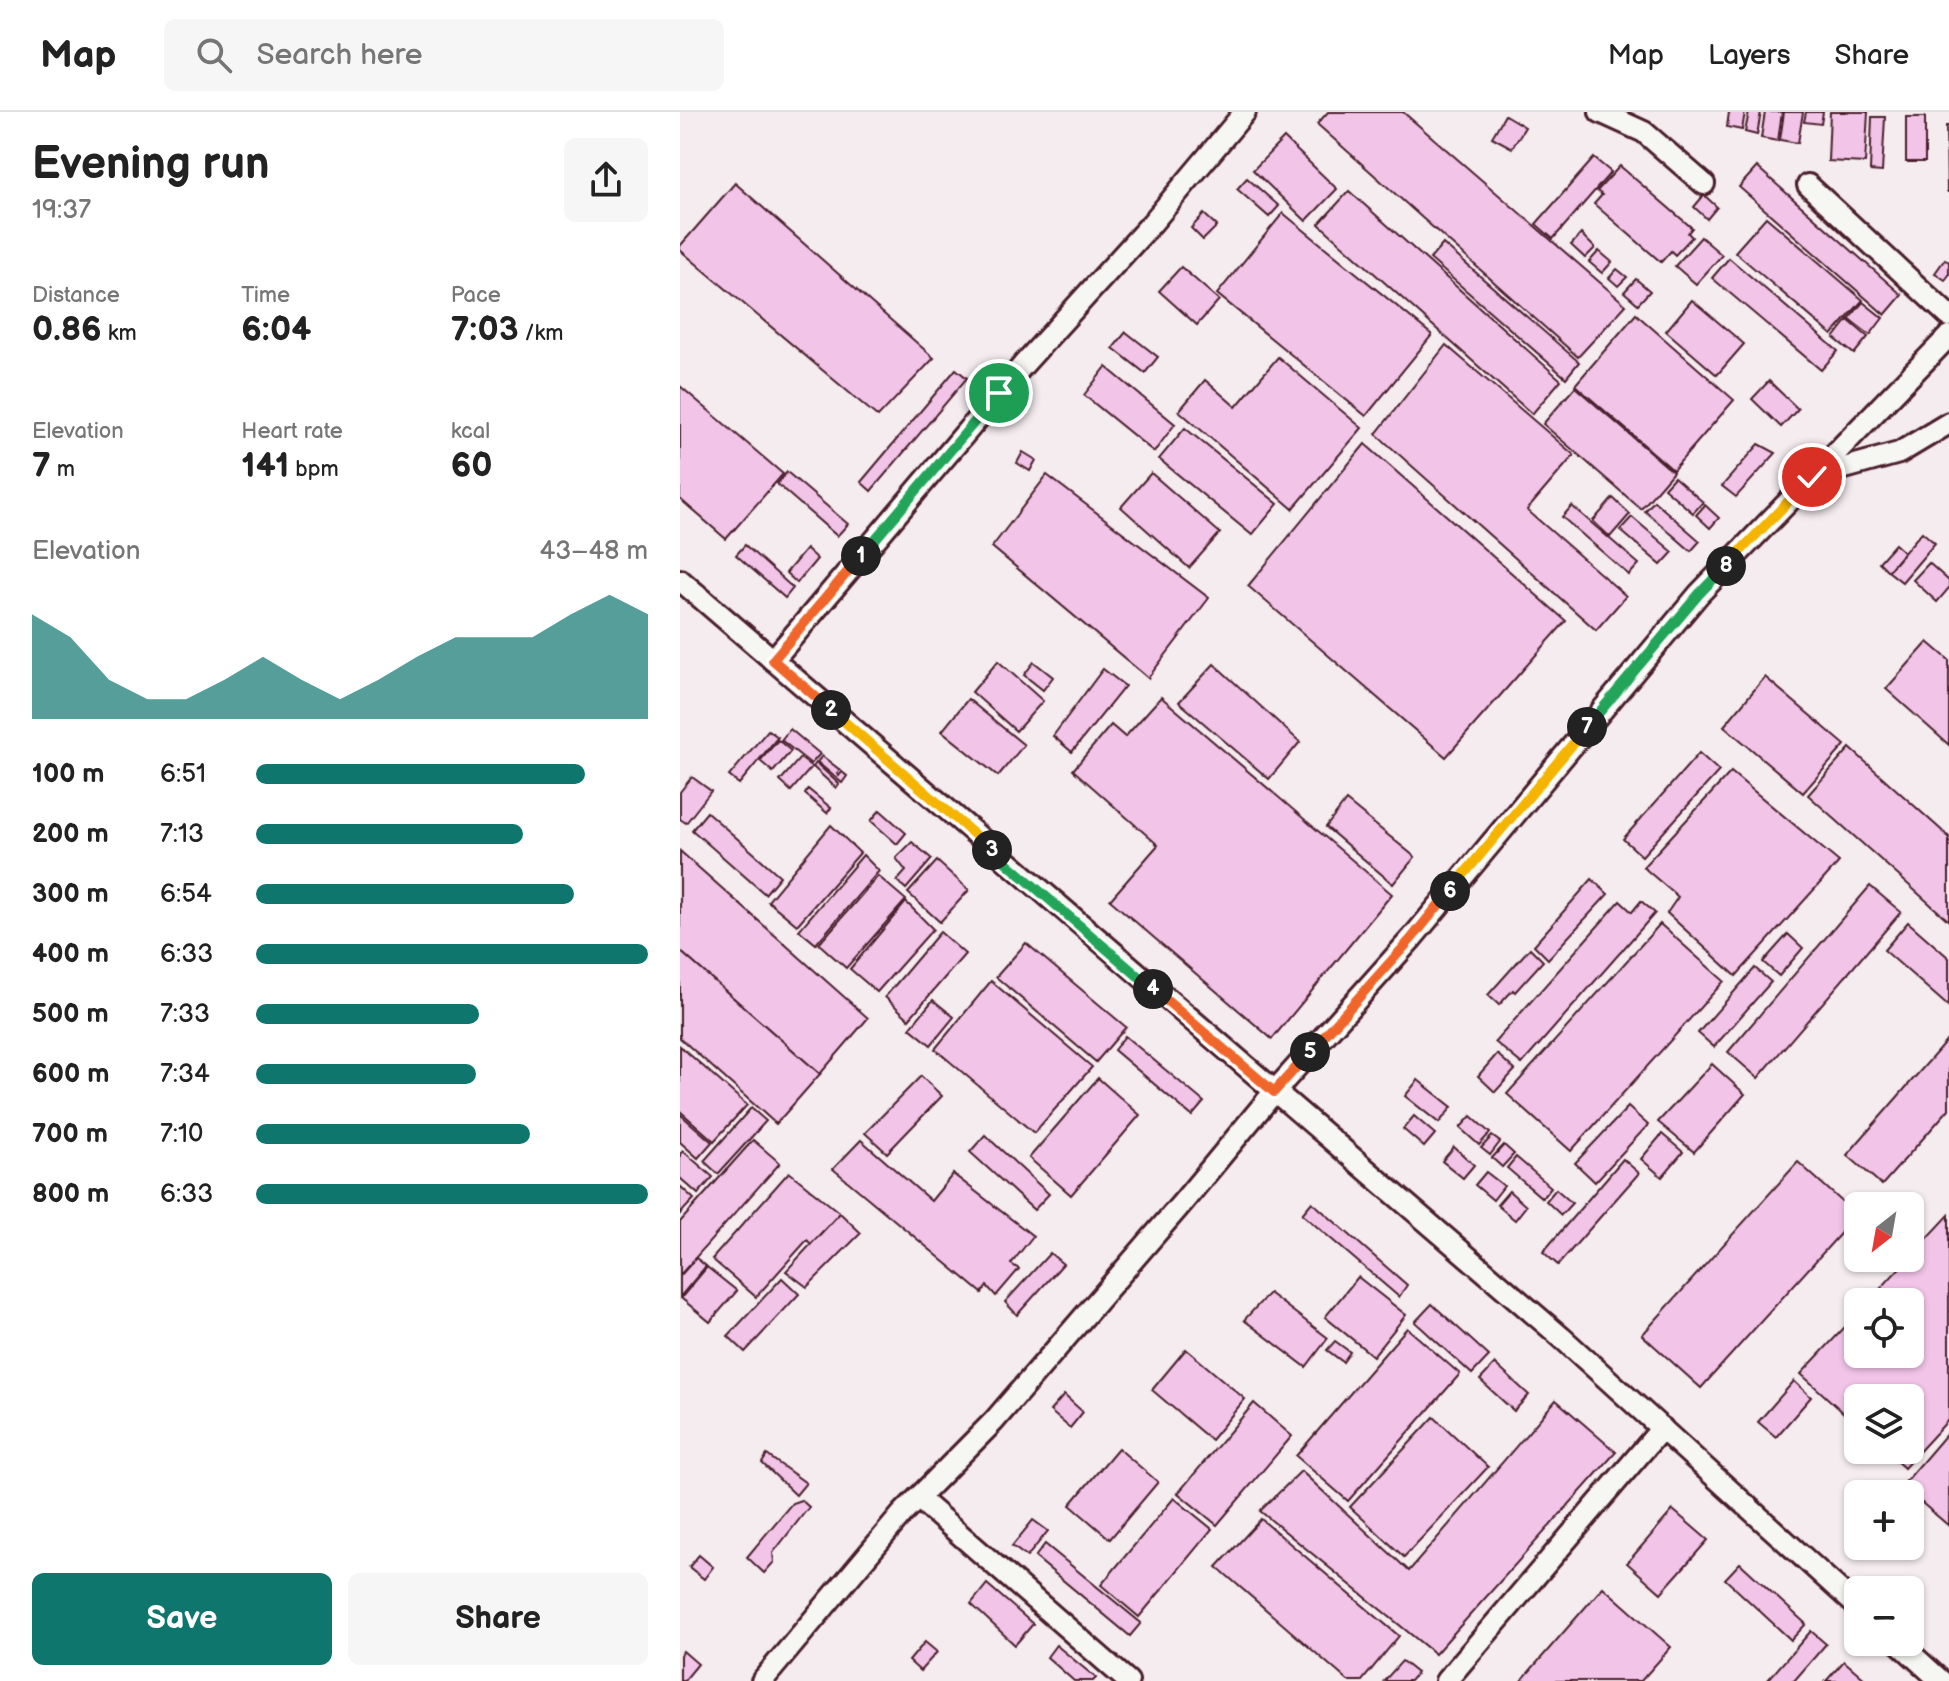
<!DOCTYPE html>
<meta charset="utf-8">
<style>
body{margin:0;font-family:"Balsamiq Sans",sans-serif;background:#f6f6f6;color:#222;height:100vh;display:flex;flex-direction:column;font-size:30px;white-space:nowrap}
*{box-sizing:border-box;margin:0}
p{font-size:26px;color:#767676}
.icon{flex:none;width:44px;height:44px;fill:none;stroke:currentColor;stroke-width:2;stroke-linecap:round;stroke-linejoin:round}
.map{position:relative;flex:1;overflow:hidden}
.drawer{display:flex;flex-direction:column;background:#fff;width:680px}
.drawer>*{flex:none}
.needle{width:52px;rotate:211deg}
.buttons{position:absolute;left:1164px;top:1080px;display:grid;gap:16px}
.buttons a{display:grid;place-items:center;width:80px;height:80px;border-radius:12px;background:#fff;box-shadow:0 2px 6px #0004;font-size:40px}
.pin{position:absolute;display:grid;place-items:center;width:68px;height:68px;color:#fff;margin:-34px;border:4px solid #fff;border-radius:50%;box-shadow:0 2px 8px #0007}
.km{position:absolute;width:40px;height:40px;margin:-20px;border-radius:50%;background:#222;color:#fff;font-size:22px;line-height:40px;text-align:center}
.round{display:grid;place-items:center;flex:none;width:84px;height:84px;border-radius:12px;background:#f6f6f6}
.overview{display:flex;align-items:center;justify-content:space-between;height:136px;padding:0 32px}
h1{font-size:44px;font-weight:700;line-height:60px}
.figures{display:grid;grid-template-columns:repeat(3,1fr);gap:12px;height:136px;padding:8px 32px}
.figures div{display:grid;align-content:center}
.figures b{font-size:34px;font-weight:700}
.figures small{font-size:22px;font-weight:400}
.figures p{font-size:22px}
.chart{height:224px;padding:16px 32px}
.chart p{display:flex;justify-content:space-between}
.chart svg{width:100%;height:144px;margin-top:8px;fill:#0f766e;opacity:.7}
.cta{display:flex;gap:16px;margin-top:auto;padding:16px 32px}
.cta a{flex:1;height:92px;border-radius:12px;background:#0f766e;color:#fff;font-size:32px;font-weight:700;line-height:92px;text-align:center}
.cta a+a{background:#f6f6f6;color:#222}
ul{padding:0 32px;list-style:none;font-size:26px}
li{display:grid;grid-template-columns:128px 96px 1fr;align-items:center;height:60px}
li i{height:20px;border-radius:10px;background:#0f766e}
header{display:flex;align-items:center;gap:48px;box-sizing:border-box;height:112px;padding:0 40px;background:#fff;border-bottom:2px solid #e0e0e0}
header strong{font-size:38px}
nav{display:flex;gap:44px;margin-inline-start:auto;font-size:28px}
.search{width:560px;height:72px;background:#f6f6f6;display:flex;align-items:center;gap:20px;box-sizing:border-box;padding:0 28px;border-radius:12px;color:#767676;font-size:30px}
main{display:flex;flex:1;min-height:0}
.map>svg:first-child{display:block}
.building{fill:#f2c4e8;stroke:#4a1f2b;stroke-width:2}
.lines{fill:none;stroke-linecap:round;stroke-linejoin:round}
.minor-casing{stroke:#4a1f2b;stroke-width:26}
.minor{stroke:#f6f6f2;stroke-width:20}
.split-1-casing{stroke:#fff;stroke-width:16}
.split-2-casing{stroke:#fff;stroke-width:16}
.split-3-casing{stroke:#fff;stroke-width:16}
.split-4-casing{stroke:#fff;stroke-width:16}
.split-5-casing{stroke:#fff;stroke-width:16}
.split-6-casing{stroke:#fff;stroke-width:16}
.split-7-casing{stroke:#fff;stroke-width:16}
.split-8-casing{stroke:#fff;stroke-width:16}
.split-9-casing{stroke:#fff;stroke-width:16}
.split-1{stroke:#22a559;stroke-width:10}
.split-2{stroke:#f0652b;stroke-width:10}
.split-3{stroke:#f5b400;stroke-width:10}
.split-4{stroke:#22a559;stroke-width:10}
.split-5{stroke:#f0652b;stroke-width:10}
.split-6{stroke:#f0652b;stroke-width:10}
.split-7{stroke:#f5b400;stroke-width:10}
.split-8{stroke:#22a559;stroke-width:10}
.split-9{stroke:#f5b400;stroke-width:10}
</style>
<header>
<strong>Map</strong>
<div class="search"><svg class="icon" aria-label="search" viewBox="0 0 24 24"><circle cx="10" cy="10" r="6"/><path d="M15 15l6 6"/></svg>Search here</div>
<nav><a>Map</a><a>Layers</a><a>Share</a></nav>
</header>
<main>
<section class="drawer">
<div class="overview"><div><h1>Evening run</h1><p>19:37</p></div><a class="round"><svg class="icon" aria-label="share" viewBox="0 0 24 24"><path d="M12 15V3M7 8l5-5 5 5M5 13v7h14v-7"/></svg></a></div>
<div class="figures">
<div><p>Distance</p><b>0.86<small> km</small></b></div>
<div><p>Time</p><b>6:04</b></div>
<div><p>Pace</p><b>7:03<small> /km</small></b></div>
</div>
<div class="figures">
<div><p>Elevation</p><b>7<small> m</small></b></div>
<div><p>Heart rate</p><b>141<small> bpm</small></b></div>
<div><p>kcal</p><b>60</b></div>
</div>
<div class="chart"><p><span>Elevation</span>43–48 m</p>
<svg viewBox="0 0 160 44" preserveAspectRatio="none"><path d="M0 44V12L10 19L20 32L30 38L40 38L50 32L60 25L70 32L80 38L90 32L100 25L110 19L120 19L130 19L140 12L150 6L160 12V44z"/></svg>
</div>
<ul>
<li><b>100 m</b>6:51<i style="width:84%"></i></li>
<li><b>200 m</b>7:13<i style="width:68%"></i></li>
<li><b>300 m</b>6:54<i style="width:81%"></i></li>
<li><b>400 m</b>6:33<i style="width:100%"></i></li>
<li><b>500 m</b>7:33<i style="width:57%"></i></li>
<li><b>600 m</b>7:34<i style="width:56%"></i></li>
<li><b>700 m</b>7:10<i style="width:70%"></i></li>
<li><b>800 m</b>6:33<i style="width:100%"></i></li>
</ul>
<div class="cta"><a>Save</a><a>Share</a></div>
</section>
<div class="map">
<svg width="1269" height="1569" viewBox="0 0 1269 1569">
<rect width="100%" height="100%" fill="#f5ecf0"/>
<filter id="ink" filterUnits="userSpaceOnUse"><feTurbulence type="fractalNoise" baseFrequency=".0125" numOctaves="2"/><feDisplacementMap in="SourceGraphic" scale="16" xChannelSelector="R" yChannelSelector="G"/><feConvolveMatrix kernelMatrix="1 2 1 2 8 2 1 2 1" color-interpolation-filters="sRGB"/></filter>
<g filter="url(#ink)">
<!-- building -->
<g class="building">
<polygon points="648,0 723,0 946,193 898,245 637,12"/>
<polygon points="1049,0 1065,0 1062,18 1047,15"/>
<polygon points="1069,0 1081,0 1077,23 1065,20"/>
<polygon points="1085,0 1102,0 1098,29 1081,26"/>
<polygon points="1104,0 1123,0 1118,31 1100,28"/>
<polygon points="1126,0 1143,0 1141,12 1124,10"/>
<polygon points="1150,0 1188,0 1185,51 1148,49"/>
<polygon points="825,3 845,15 832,36 812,25"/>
<polygon points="1192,5 1205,5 1202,60 1190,59"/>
<rect x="1226" y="5" width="19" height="45"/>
<polygon points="1266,14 1269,14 1269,80 1267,80"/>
<polygon points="604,26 657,77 626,109 573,58"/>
<polygon points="914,46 931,60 873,127 856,112"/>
<polygon points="940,54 1012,116 1008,121 1012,125 995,143 991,139 981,150 914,92 922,83 917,79"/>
<polygon points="1077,55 1222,183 1205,203 1059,75"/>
<polygon points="567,66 599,94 589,105 557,77"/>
<polygon points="55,71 254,246 198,305 0,138 0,134"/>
<polygon points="669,79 881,268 852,302 639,112"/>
<polygon points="1024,83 1037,95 1027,107 1014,95"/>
<polygon points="603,101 752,223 686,304 537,182"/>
<polygon points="524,102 537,114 523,128 511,116"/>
<polygon points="1086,105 1183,188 1152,223 1055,140"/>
<polygon points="901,122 915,136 905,146 891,133"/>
<polygon points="1021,125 1042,143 1016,172 995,154"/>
<polygon points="763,132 899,250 886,266 750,147"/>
<polygon points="919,139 932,150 922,161 909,150"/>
<polygon points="1049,146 1158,239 1141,258 1032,166"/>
<polygon points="1265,147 1269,150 1269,163 1265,168 1255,161"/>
<polygon points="501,155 539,188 517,213 479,179"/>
<polygon points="937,157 947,165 938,174 929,166"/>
<polygon points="956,167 970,179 958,192 944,180"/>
<polygon points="1012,188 1064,232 1037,263 986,219"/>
<polygon points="1183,190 1203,206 1190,223 1169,207"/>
<polygon points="956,202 1054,288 993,358 895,273"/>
<polygon points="1168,208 1188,225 1174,242 1154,226"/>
<polygon points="446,220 478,245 465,261 433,236"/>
<polygon points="766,233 894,343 847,398 946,484 916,518 696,322"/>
<polygon points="598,245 682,316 613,397 499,299 525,268 556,295"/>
<polygon points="426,255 495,312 474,340 404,283"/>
<polygon points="276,257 287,266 191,379 181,370"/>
<polygon points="1089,269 1118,297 1101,315 1072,287"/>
<polygon points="0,274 103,362 46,427 0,387"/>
<polygon points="895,275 993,360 961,397 863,312"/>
<polygon points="505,316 598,392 572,423 479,347"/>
<polygon points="685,332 886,509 766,645 568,474"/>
<polygon points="1079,332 1096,341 1056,385 1042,374"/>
<polygon points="343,340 356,348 350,359 337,351"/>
<polygon points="107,360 168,412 157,424 97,372"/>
<polygon points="471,361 540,421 509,456 441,395"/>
<polygon points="367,363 529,486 468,566 312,435"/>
<polygon points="994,365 1023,390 1013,401 984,376"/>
<polygon points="933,386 950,402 930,425 913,409"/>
<polygon points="974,389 1020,429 1011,439 965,399"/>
<polygon points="1025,393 1039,406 1030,416 1016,403"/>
<polygon points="892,394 959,452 949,463 882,405"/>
<polygon points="952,405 993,440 981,453 940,418"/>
<polygon points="1242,420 1255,431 1222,470 1208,459"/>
<polygon points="1215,432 1224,440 1208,459 1199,450"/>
<polygon points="65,433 113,476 105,486 56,443"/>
<polygon points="126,437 137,447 117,471 106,461"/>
<polygon points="1249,451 1269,469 1269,476 1257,490 1233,468"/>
<polygon points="1248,530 1269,548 1269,633 1206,577"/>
<polygon points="318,549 363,589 336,619 292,580"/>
<polygon points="354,550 373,565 363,578 344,563"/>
<polygon points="534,552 620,630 589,667 499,590"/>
<polygon points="423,557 445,574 392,640 373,624"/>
<polygon points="1085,565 1165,633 1123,681 1044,614"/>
<polygon points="481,585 712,782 592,927 430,788 478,733 393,658 431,613 445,625"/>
<polygon points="288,587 344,633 318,664 262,619"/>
<polygon points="110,617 140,642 131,652 101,628"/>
<polygon points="88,618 98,625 59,672 49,664"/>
<polygon points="98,628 111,639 93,660 80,649"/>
<polygon points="1170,636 1269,725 1269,809 1128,683"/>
<polygon points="1019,641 1039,659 962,744 943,727"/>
<polygon points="142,644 160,658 157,662 159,664 162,660 167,664 162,671 137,650"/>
<polygon points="120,646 132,655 111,679 100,669"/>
<polygon points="136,651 159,672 156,676 133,655"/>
<polygon points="1051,660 1159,750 1056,864 987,801 998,785 963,755"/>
<polygon points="12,665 31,679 6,711 0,707 0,680"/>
<polygon points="128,677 151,696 147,701 125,682"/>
<polygon points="666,689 735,745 713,772 646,715"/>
<polygon points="200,698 226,721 217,732 191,709"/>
<polygon points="27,700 100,764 85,782 12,718"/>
<polygon points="151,713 180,741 117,813 88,789"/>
<polygon points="232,730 252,747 226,777 217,769 226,759 216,746"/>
<polygon points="0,739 188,906 140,962 0,839"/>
<polygon points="183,743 199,759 136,832 119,818"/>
<polygon points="257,749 289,778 260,810 228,781"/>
<polygon points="198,764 226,788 166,856 139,832"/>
<polygon points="912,767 928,782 868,847 854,833"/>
<polygon points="1190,774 1221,800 1078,966 1048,940"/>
<polygon points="940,789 952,800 961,789 975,801 842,952 815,930"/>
<polygon points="226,790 253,817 197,880 170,857"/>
<polygon points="1228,810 1269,846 1269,895 1204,838"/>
<polygon points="980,812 1044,869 891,1039 827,982"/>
<polygon points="260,820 285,842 229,907 205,885"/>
<polygon points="1108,822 1123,836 1099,864 1083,850"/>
<polygon points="346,831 446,915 416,950 316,865"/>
<polygon points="850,836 863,849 835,880 833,878 819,893 808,883"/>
<polygon points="0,839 140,962 96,1012 0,926"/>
<polygon points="1075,856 1091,870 1034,935 1018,921"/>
<polygon points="311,869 412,955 354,1021 255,937"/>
<polygon points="253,888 274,905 251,933 230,916"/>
<polygon points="445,924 524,990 512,1004 434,938"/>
<polygon points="1269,926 1269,997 1202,1073 1167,1043"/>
<polygon points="0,934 67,993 34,1029 0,999"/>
<polygon points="817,942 835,958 815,980 798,964"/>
<polygon points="1032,952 1065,982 1014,1040 978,1010"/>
<polygon points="241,964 262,984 207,1041 185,1021"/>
<polygon points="418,966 460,1003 391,1083 349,1046"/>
<polygon points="738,968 772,995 759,1011 725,984"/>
<polygon points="948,995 968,1013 915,1070 895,1051"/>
<polygon points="71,996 86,1009 38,1062 24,1049"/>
<polygon points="0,1002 32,1030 18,1046 0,1030"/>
<polygon points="734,1004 755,1022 744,1035 723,1017"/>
<polygon points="791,1004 810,1021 799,1033 780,1016"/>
<polygon points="982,1022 1003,1040 982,1065 961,1047"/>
<polygon points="305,1023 369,1082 354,1098 290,1040"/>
<polygon points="812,1024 820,1030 810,1043 801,1036"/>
<polygon points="73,1028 100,1051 0,1163 0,1110"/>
<polygon points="181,1028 251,1089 273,1062 353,1124 331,1152 339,1157 316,1184 307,1174 302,1181 153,1057"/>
<polygon points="824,1033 834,1042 822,1055 812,1046"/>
<polygon points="774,1035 794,1053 783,1066 762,1049"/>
<polygon points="3,1039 33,1065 18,1082 0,1066 0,1042"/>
<polygon points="836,1045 871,1075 862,1086 827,1056"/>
<polygon points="943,1047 959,1061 878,1153 863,1140"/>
<polygon points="1118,1050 1177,1103 1021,1276 962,1223"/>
<polygon points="109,1060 160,1101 131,1132 127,1128 76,1185 32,1147"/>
<polygon points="806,1060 824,1074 813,1088 795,1073"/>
<polygon points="0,1074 14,1087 0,1102"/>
<polygon points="876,1077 892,1091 881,1103 866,1089"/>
<polygon points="829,1079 846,1094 835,1108 817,1093"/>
<polygon points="632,1090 727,1173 719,1185 622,1102"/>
<polygon points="160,1101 181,1121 127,1175 106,1159"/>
<polygon points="1269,1103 1269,1307 1224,1356 1204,1338 1230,1338 1230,1286 1178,1286 1178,1314 1121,1262 1178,1201 1178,1242 1230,1242 1230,1190 1188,1190"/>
<polygon points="370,1141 383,1152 337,1203 325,1190"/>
<polygon points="16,1146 26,1154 0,1185 0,1164"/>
<polygon points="27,1155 57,1179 30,1210 1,1186"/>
<polygon points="678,1165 726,1203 693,1244 645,1205"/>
<polygon points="102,1166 119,1182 65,1240 48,1224"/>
<polygon points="589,1181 648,1226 626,1255 564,1208"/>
<polygon points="752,1192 809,1244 792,1262 735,1210"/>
<polygon points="727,1216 780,1262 668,1389 616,1344"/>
<polygon points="655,1229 670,1240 663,1250 647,1238"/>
<polygon points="506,1237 565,1287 531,1328 472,1278"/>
<polygon points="815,1252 849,1283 834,1299 800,1268"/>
<polygon points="1114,1269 1131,1285 1096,1325 1078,1310"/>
<polygon points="384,1283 403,1300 390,1316 370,1299"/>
<polygon points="876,1288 936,1340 755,1542 580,1399 621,1359 729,1459"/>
<polygon points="574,1291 612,1324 537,1413 498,1381"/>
<polygon points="754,1305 808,1355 724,1445 670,1395"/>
<polygon points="1269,1319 1269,1414 1222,1374"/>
<polygon points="438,1336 478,1370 430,1427 390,1393"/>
<polygon points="87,1343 126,1371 116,1383 82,1351"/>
<polygon points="494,1386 532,1417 459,1505 421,1473"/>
<polygon points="121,1388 129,1395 93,1441 94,1450 84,1461 67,1445 112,1391"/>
<polygon points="993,1398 1028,1428 981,1481 947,1451"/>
<polygon points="581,1407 719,1524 682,1569 668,1569 537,1455"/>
<polygon points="353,1408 368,1419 347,1445 332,1434"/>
<polygon points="365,1432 461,1511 450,1524 355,1445"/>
<polygon points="19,1443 33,1455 24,1467 9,1455"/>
<polygon points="1060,1451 1126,1512 1111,1528 1045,1467"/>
<polygon points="307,1472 353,1512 335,1533 291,1492"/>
<polygon points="923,1475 991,1535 961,1569 841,1569"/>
<polygon points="1131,1519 1146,1532 1114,1569 1087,1569"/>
<polygon points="245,1530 257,1540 240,1559 229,1549"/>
<polygon points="376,1533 416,1566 413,1569 394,1569 367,1545"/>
<polygon points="3,1539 18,1552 4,1569 0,1569 0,1543"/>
<polygon points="722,1549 737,1561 730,1569 704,1569"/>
<polygon points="1164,1549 1187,1569 1146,1569"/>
</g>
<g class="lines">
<defs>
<g id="minor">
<polyline points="920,0 964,20 1024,72"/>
<polyline points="1128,73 1269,204"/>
<polyline points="1132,365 1219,341 1269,311"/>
<polyline points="0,468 881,1225 1178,1495"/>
<polyline points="93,548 344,252 472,111 565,0"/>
<polyline points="238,1386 448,1569"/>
<polyline points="1218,1530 1261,1569"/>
<polyline points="82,1569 222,1402 314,1309 503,1090 594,980 732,826 1019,482 1269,224"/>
<polyline points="766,1569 982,1316"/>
</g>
</defs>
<!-- minor casing -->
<use href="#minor" class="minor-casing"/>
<!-- minor -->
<use href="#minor" class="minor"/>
</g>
</g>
<g class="lines" filter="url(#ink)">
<defs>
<polyline id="split-1" points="181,444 319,281"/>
<polyline id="split-2" points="151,598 93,548 181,444"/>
<polyline id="split-3" points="151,598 312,738"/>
<polyline id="split-4" points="312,738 473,877"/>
<polyline id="split-5" points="473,877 594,980 630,940"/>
<polyline id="split-6" points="630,940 732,826 770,779"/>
<polyline id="split-7" points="770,779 907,615"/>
<polyline id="split-8" points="907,615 1019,482 1046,454"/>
<polyline id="split-9" points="1046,454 1132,365"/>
</defs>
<!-- split-1 casing -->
<use href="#split-1" class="split-1-casing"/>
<!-- split-2 casing -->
<use href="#split-2" class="split-2-casing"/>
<!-- split-3 casing -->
<use href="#split-3" class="split-3-casing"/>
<!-- split-4 casing -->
<use href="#split-4" class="split-4-casing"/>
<!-- split-5 casing -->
<use href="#split-5" class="split-5-casing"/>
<!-- split-6 casing -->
<use href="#split-6" class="split-6-casing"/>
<!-- split-7 casing -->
<use href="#split-7" class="split-7-casing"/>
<!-- split-8 casing -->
<use href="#split-8" class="split-8-casing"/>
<!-- split-9 casing -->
<use href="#split-9" class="split-9-casing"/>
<!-- split-1 -->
<use href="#split-1" class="split-1"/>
<!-- split-2 -->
<use href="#split-2" class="split-2"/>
<!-- split-3 -->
<use href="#split-3" class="split-3"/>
<!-- split-4 -->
<use href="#split-4" class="split-4"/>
<!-- split-5 -->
<use href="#split-5" class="split-5"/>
<!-- split-6 -->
<use href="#split-6" class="split-6"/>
<!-- split-7 -->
<use href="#split-7" class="split-7"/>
<!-- split-8 -->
<use href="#split-8" class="split-8"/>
<!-- split-9 -->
<use href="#split-9" class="split-9"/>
</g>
</svg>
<div class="buttons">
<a><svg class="needle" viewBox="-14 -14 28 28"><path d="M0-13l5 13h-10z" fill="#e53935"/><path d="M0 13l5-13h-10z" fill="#767676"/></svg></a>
<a><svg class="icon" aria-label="locate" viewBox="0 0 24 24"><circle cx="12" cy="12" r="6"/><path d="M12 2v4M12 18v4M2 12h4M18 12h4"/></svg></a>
<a><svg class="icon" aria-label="layers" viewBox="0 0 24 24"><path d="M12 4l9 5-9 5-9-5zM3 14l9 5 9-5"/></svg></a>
<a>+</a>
<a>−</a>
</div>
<div class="pin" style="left:319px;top:281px;background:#1e9e55"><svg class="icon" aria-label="arrive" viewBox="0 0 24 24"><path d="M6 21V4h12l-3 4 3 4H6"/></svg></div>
<div class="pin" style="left:1132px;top:365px;background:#d93025"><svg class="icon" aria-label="check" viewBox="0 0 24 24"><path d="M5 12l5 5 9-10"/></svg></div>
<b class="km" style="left:181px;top:444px">1</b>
<b class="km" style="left:151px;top:598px">2</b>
<b class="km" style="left:312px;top:738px">3</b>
<b class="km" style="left:473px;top:877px">4</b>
<b class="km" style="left:630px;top:940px">5</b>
<b class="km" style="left:770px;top:779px">6</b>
<b class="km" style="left:907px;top:615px">7</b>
<b class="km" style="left:1046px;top:454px">8</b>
</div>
</main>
